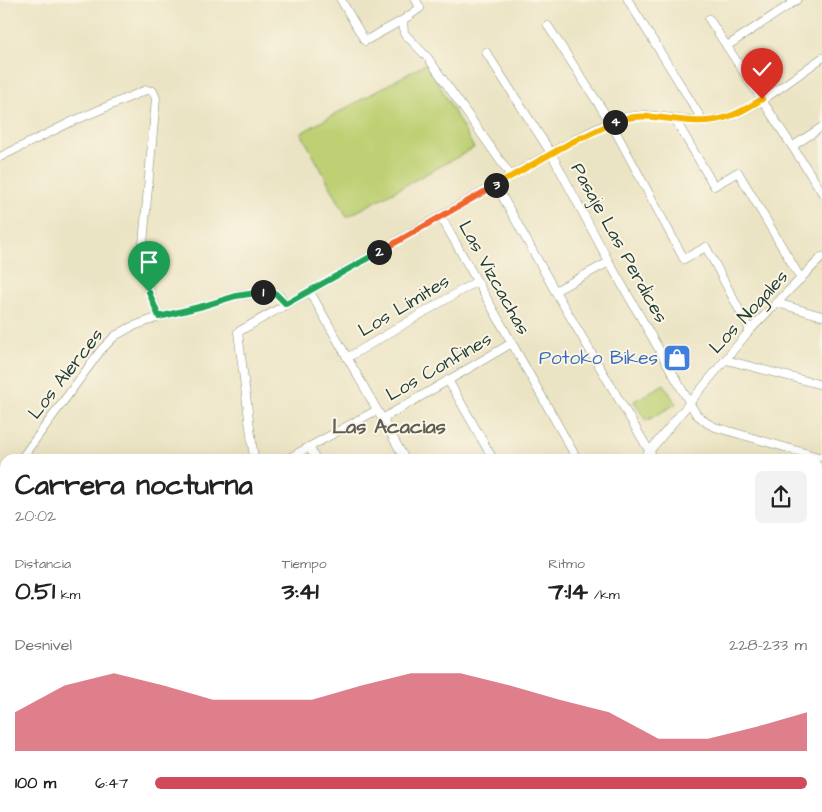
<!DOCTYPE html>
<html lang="es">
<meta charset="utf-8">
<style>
body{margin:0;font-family:"Architects Daughter",sans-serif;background:#f2f2f2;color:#222;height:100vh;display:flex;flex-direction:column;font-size:19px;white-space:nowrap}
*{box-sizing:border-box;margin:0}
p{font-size:16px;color:#767676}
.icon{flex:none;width:28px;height:28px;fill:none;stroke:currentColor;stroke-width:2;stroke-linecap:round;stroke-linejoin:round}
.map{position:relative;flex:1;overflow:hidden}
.panel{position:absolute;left:0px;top:454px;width:822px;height:359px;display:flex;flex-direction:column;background:#fff;border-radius:15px 15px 0 0;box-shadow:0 5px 20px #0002}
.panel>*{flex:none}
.pin{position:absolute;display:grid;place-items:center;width:42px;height:42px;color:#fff;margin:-51px -21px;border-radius:50% 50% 50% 0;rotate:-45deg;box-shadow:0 0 5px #0007}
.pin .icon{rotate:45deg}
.km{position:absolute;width:25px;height:25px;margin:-12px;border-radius:50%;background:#222;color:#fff;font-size:14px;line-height:25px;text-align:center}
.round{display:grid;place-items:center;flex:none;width:52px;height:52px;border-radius:8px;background:#f2f2f2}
.overview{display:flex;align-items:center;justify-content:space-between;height:85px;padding:0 15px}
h1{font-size:28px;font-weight:800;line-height:38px}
.metrics{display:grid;grid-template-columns:repeat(3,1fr);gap:8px;height:85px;padding:5px 15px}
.metrics div{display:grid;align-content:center}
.metrics b{font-size:25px;font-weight:800}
.metrics small{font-size:14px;font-weight:400}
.metrics p{font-size:14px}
.chart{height:140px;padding:10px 15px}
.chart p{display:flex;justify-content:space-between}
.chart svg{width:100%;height:90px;margin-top:5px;fill:#d1495b;opacity:.7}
ul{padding:0 15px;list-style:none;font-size:16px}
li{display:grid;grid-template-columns:80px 60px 1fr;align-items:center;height:38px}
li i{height:12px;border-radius:6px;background:#d1495b}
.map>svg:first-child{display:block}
.green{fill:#bed073;stroke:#6e8654}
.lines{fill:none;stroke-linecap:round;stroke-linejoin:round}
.street-casing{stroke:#85907c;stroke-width:9}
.street{stroke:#fff;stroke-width:8}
.split-1-casing{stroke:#fff;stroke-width:10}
.split-2-casing{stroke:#fff;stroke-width:10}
.split-3-casing{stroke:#fff;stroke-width:10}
.split-4-casing{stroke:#fff;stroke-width:10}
.split-5-casing{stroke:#fff;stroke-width:10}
.split-1{stroke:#22a559;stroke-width:6}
.split-2{stroke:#22a559;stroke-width:6}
.split-3{stroke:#f0652b;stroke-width:6}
.split-4{stroke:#f5b400;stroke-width:6}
.split-5{stroke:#f5b400;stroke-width:6}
.labels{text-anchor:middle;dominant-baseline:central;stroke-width:4;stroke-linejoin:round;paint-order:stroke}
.street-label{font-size:19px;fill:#1f3d34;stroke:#fcf5e5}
.shop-label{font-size:19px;fill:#366cbe;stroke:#fcf5e5;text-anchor:end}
.neighbourhood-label{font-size:20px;font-weight:bold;fill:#5d5f57;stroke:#fcf5e5}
</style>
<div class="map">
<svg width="822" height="812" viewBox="0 0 822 812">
<rect width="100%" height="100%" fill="#fcf5e5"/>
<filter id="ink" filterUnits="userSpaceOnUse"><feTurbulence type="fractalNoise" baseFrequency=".02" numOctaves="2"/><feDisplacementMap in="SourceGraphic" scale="10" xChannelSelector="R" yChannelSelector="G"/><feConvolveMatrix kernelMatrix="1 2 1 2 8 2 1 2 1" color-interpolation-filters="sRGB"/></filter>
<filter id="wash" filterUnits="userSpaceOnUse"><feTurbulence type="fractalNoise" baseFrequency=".0096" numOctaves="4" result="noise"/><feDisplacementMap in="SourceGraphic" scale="20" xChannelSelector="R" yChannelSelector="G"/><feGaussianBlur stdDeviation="1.12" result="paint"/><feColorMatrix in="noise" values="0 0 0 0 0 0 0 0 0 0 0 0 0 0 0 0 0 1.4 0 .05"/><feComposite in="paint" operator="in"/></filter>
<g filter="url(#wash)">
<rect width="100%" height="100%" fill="#ebe4c4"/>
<!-- green -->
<g class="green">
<polygon points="427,63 474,148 347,217 301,133"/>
<polygon points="664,384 676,404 646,421 634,401"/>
</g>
</g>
<g filter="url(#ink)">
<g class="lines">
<defs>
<g id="street">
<polyline points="341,0 365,41 403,20"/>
<polyline points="416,0 420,8 403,20 404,33 428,58 511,176"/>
<polyline points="628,0 703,121"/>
<polyline points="709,19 822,192"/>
<polyline points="548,26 611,123 684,259 706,247 750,330"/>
<polyline points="727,46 797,0"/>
<polyline points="486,52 551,153 609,262 696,414 707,423 715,427 822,458"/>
<polyline points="675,119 714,186 738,172 801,279"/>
<polyline points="793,146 822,127"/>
<polyline points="0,157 71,122 146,90 153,91 156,98 142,255 144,275 159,317"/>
<polyline points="496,185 555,291 654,459"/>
<polyline points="441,217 577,459"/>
<polyline points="555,291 609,262"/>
<polyline points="310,292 405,459"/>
<polyline points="777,303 822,316"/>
<polyline points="347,358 477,281"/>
<polyline points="726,360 822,385"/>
<polyline points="448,380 493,459"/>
<polyline points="382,419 512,343"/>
<polyline points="309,447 316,459"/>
<polyline points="21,459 101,350 115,336 131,327 159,317 203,306 236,296 272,292 280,296 286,304"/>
<path d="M254,459L238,332L551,153C577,139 616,114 646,115C673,117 698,125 725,118C753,111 797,75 822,58"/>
<polyline points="287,459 377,410"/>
<polyline points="643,459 750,330 822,257"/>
<polyline points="0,487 5,480"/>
<polyline points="0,519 5,523"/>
<polyline points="818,530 822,531"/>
<polyline points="818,593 822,593"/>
<polyline points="0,618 5,622"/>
<polyline points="818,658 822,659"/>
<polyline points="0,675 5,678"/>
<polyline points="818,724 822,724"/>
<polyline points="0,733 5,737"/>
<polyline points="818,785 822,786"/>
<polyline points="176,808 182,812"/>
<polyline points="658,808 667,812"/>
<polyline points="60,812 64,808"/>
<polyline points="691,812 693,808"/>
</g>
</defs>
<!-- street casing -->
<use href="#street" class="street-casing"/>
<!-- street -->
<use href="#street" class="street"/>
</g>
</g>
<g class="lines" filter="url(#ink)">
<defs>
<polyline id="split-1" points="149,292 159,317 203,306 236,296 263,292"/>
<polyline id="split-2" points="263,292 276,294 286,304 379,252"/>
<polyline id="split-3" points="379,252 496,185"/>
<polyline id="split-4" points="496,185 570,143 615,122"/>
<path id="split-5" d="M615,122C641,111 665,120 692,121C721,123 739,114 762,99"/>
</defs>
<!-- split-1 casing -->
<use href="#split-1" class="split-1-casing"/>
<!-- split-2 casing -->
<use href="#split-2" class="split-2-casing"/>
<!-- split-3 casing -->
<use href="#split-3" class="split-3-casing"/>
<!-- split-4 casing -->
<use href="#split-4" class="split-4-casing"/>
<!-- split-5 casing -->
<use href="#split-5" class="split-5-casing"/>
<!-- split-1 -->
<use href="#split-1" class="split-1"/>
<!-- split-2 -->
<use href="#split-2" class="split-2"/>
<!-- split-3 -->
<use href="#split-3" class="split-3"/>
<!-- split-4 -->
<use href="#split-4" class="split-4"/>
<!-- split-5 -->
<use href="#split-5" class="split-5"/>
</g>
<!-- icons -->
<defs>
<symbol id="shop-square" viewBox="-11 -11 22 22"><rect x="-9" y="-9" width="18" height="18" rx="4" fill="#3f7fe0" stroke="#fcf5e5"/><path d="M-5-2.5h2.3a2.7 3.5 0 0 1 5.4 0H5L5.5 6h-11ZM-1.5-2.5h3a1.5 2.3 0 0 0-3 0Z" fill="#fff"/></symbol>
</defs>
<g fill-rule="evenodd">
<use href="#shop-square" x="661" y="342" width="32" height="32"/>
</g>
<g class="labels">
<!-- street labels -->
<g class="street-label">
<text transform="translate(619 243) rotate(61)">Pasaje Las Perdices</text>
<text transform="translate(494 278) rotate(61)">Las Vizcachas</text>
<text transform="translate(404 306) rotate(-31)">Los Límites</text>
<text transform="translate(749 312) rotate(-47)">Los Nogales</text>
<text transform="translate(439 367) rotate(-30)">Los Confines</text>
<text transform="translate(66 374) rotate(-52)">Los Alerces</text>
</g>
<!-- shop labels -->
<g class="shop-label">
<text x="658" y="358">Potoko Bikes</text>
</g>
<!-- neighbourhood labels -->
<g class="neighbourhood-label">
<text x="389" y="427">Las Acacias</text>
</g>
</g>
</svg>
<div class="pin" style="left:149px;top:292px;background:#1e9e55"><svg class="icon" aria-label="arrive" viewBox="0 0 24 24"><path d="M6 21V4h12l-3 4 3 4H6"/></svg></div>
<div class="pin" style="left:762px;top:99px;background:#d93025"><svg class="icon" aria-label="check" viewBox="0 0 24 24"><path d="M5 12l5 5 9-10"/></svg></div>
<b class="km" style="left:263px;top:292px">1</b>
<b class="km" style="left:379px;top:252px">2</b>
<b class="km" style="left:496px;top:185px">3</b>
<b class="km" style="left:615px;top:122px">4</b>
<section class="panel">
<div class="overview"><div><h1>Carrera nocturna</h1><p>20:02</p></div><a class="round"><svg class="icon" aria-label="share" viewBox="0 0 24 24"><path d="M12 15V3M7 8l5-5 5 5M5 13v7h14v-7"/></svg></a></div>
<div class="metrics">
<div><p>Distancia</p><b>0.51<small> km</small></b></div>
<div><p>Tiempo</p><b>3:41</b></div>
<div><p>Ritmo</p><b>7:14<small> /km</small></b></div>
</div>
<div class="chart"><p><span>Desnivel</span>228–233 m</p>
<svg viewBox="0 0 160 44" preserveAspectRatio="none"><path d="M0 44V25L10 12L20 6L30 12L40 19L50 19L60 19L70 12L80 6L90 6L100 12L110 19L120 25L130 38L140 38L150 32L160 25V44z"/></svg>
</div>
<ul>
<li><b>100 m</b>6:47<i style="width:100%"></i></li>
</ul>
</section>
</div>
